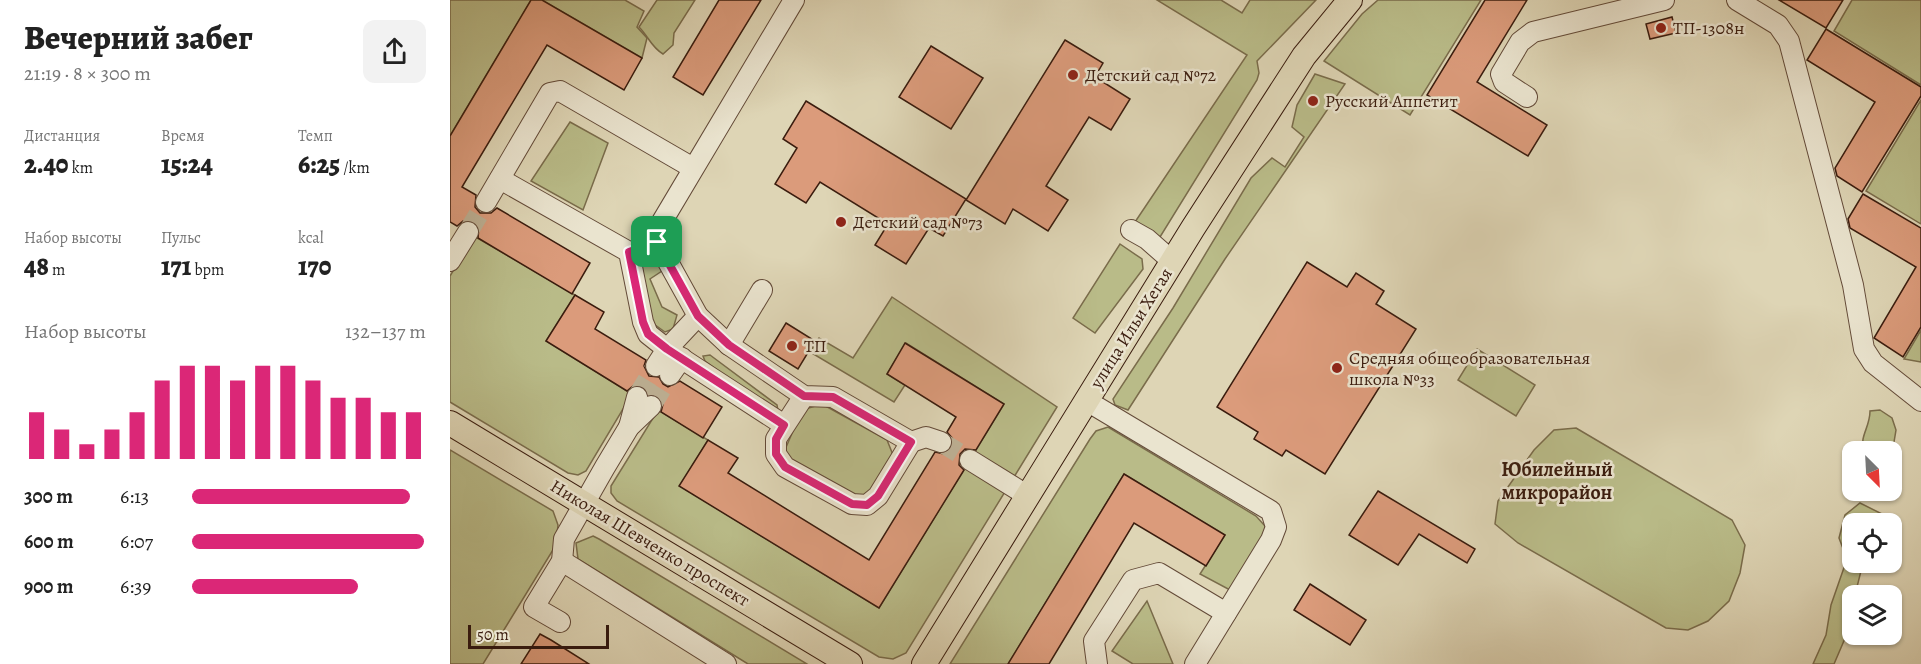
<!DOCTYPE html>
<html lang="ru">
<meta charset="utf-8">
<style>
body{margin:0;font-family:Alegreya,serif;background:#f2f2f2;color:#222;height:100vh;display:flex;flex-direction:column;font-size:22px;white-space:nowrap}
*{box-sizing:border-box;margin:0}
p{font-size:20px;color:#767676}
.icon{flex:none;width:33px;height:33px;fill:none;stroke:currentColor;stroke-width:2;stroke-linecap:round;stroke-linejoin:round}
.map{position:relative;flex:1;overflow:hidden}
.panel{display:flex;flex-direction:column;background:#fff;width:450px}
.panel>*{flex:none}
.needle{width:39px;rotate:156deg}
.tools{position:absolute;left:1392px;top:441px;display:grid;gap:12px}
.tools a{display:grid;place-items:center;width:60px;height:60px;border-radius:12px;background:#fff;box-shadow:0 2px 4px #0004;font-size:30px}
.scale{position:absolute;left:18px;bottom:15px;width:141px;box-sizing:border-box;padding-left:6px;border:3px solid #3a1c0e;border-top:0;font-size:16px;line-height:21px;white-space:nowrap;color:#3a1c0e;-webkit-text-stroke:4px #eae4cf;paint-order:stroke}
.pin{position:absolute;display:grid;place-items:center;width:51px;height:51px;color:#fff;margin:-26px;border-radius:12px;box-shadow:0 3px 9px #0006}
.round{display:grid;place-items:center;flex:none;width:63px;height:63px;border-radius:12px;background:#f2f2f2}
.head{display:flex;align-items:center;justify-content:space-between;height:102px;padding:0 24px}
h1{font-size:33px;font-weight:800;line-height:45px}
.stats{display:grid;grid-template-columns:repeat(3,1fr);gap:9px;height:102px;padding:6px 24px}
.stats div{display:grid;align-content:center}
.stats b{font-size:26px;font-weight:800}
.stats small{font-size:16px;font-weight:400}
.stats p{font-size:16px}
.chart{height:168px;padding:12px 24px}
.chart p{display:flex;justify-content:space-between}
.chart svg{width:100%;height:108px;margin-top:6px;stroke:#db2777;stroke-width:6}
ul{padding:0 24px;list-style:none;font-size:20px}
li{display:grid;grid-template-columns:96px 72px 1fr;align-items:center;height:45px}
li i{height:15px;border-radius:8px;background:#db2777}
main{display:flex;flex:1;min-height:0}
.map>svg:first-child{display:block}
.green{fill:#b9bb88;stroke:#7a6c4b;stroke-width:1.5}
.building{fill:#db9b7b;stroke:#3a1c0e;stroke-width:1.5}
.lines{fill:none;stroke-linecap:round;stroke-linejoin:round}
.minor-tunnel{stroke:#bdb094;stroke-width:20;stroke-dasharray:20 10;stroke-linecap:butt}
.minor-casing{stroke:#634a38;stroke-width:22}
.major-casing{stroke:#3a1c0e;stroke-width:26}
.minor{stroke:#eae4cf;stroke-width:20}
.major{stroke:#ded5b5;stroke-width:24}
.route-casing{stroke:#fff;stroke-width:12}
.route{stroke:#db2777;stroke-width:8}
.poi-dot{fill:#8f2418;stroke:#eae4cf;stroke-width:2}
.labels{text-anchor:middle;dominant-baseline:central;stroke-width:5;stroke-linejoin:round;paint-order:stroke}
.poi-label{font-size:18px;fill:#3a1c0e;stroke:#eae4cf;text-anchor:start}
.street-label{font-size:18px;fill:#3a1c0e;stroke:#eae4cf}
.neighbourhood-label{font-size:20px;font-weight:bold;fill:#3a1c0e;stroke:#eae4cf}
</style>
<main>
<section class="panel">
<div class="head"><div><h1>Вечерний забег</h1><p>21:19 · 8 × 300 m</p></div><a class="round"><svg class="icon" aria-label="share" viewBox="0 0 24 24"><path d="M12 15V3M7 8l5-5 5 5M5 13v7h14v-7"/></svg></a></div>
<div class="stats">
<div><p>Дистанция</p><b>2.40<small> km</small></b></div>
<div><p>Время</p><b>15:24</b></div>
<div><p>Темп</p><b>6:25<small> /km</small></b></div>
</div>
<div class="stats">
<div><p>Набор высоты</p><b>48<small> m</small></b></div>
<div><p>Пульс</p><b>171<small> bpm</small></b></div>
<div><p>kcal</p><b>170</b></div>
</div>
<div class="chart"><p><span>Набор высоты</span>132–137 m</p>
<svg viewBox="0 0 160 44" preserveAspectRatio="none"><path d="M5 44V25M15 44V32M25 44V38M35 44V32M45 44V25M55 44V12M65 44V6M75 44V6M85 44V12M95 44V6M105 44V6M115 44V12M125 44V19M135 44V19M145 44V25M155 44V25"/></svg>
</div>
<ul>
<li><b>300 m</b>6:13<i style="width:93%"></i></li>
<li><b>600 m</b>6:07<i style="width:99%"></i></li>
<li><b>900 m</b>6:39<i style="width:71%"></i></li>
</ul>
</section>
<div class="map">
<svg width="1471" height="664" viewBox="0 0 1471 664">
<rect width="100%" height="100%" fill="#ded5b5"/>
<filter id="stains"><feTurbulence type="fractalNoise" baseFrequency=".00333" numOctaves="4"/><feColorMatrix values="0 0 0 0 .2 0 0 0 0 .09 0 0 0 0 .02 0 0 0 .5 -.17"/></filter>
<radialGradient id="worn" r=".72"><stop offset=".6" stop-color="#630" stop-opacity="0"/><stop offset="1" stop-color="#630" stop-opacity=".3"/></radialGradient>
<!-- green -->
<g class="green">
<polygon points="0,0 81,0 0,136"/>
<polygon points="92,0 175,0 194,11 187,27 197,38 192,58"/>
<path d="M207,0H245L224,33L223,45L213,54C201,47 199,37 189,27Z"/>
<polygon points="707,0 771,0 792,13 800,0 866,0 807,61 809,73 807,80 710,237 683,225 797,55"/>
<polygon points="928,0 1031,0 960,115 874,61 912,14"/>
<polygon points="1402,0 1471,0 1471,85 1384,31"/>
<polygon points="865,74 895,84 775,259 678,410 665,405 663,399 723,308 801,178 822,158 835,167 854,137 842,127 847,105"/>
<polygon points="1471,100 1471,224 1416,191"/>
<polygon points="120,122 158,143 133,210 81,181"/>
<polygon points="24,236 125,295 96,341 182,394 136,471 128,475 118,473 0,402 0,276"/>
<polygon points="670,244 692,259 693,269 645,333 623,318"/>
<polygon points="194,257 203,258 211,263 212,271 200,279 212,307 227,315 223,329 215,332 201,322 188,262"/>
<polygon points="442,297 607,407 456,653 443,659 429,657 167,501 161,493 161,486 208,410 258,440 230,486 429,608 554,404 456,343 437,374 455,385 444,402 360,352 369,338 403,358"/>
<polygon points="1471,330 1471,362 1454,359"/>
<polygon points="1027,349 1085,385 1066,416 1008,380"/>
<polygon points="260,355 327,405 328,411 324,412 255,361 253,356"/>
<polygon points="372,404 437,440 443,455 421,490 412,496 399,495 342,463 334,452 352,410"/>
<path d="M1430,410L1442,418L1446,430L1442,454V452L1413,451C1410,435 1420,427 1420,411Z"/>
<polygon points="658,427 806,516 815,526 814,540 780,590 750,574 775,535 674,474 558,664 500,664 640,439 646,431"/>
<polygon points="1126,428 1282,520 1295,545 1290,573 1279,601 1258,621 1238,630 1216,628 1068,543 1045,524 1048,501 1084,450 1104,430"/>
<polygon points="0,450 103,511 108,525 106,545 33,664 0,664"/>
<polygon points="1410,503 1432,514 1431,523 1402,524 1402,562 1413,563 1405,595 1402,596 1399,629 1384,664 1363,664 1376,635 1381,605 1397,559 1389,538 1395,515"/>
<polygon points="143,536 149,539 357,664 298,664 128,559 126,543"/>
<polygon points="697,601 723,664 683,664 662,651"/>
</g>
<!-- building -->
<g class="building">
<polygon points="81,0 92,0 192,58 174,90 97,45 12,187 26,195 25,207 30,213 41,213 47,208 140,263 122,294 28,238 29,227 24,222 13,221 7,226 0,222 0,136"/>
<polygon points="269,0 311,0 253,95 223,77"/>
<polygon points="1035,0 1077,0 1027,82 1097,125 1078,156 977,95"/>
<polygon points="1329,0 1393,0 1376,28"/>
<polygon points="1222,17 1226,33 1200,39 1196,24"/>
<polygon points="1376,29 1471,87 1471,96 1412,192 1387,176 1385,168 1425,102 1357,60"/>
<polygon points="615,40 653,63 645,77 680,99 661,130 639,117 596,186 618,200 598,231 563,209 555,224 516,200"/>
<polygon points="481,46 533,78 501,129 449,97"/>
<polygon points="356,101 516,199 493,236 479,228 456,264 425,245 438,224 370,182 356,203 325,184 347,148 333,139"/>
<polygon points="1413,194 1471,228 1471,327 1453,357 1424,338 1466,267 1400,228 1398,219"/>
<polygon points="857,262 897,287 906,273 934,291 926,304 966,329 875,474 836,450 832,456 804,439 808,432 767,407"/>
<polygon points="125,295 154,312 145,329 196,360 194,366 199,376 209,377 213,384 218,387 230,381 272,407 253,438 211,412 213,404 210,398 199,394 195,388 184,385 177,391 96,341"/>
<polygon points="336,323 365,341 348,369 319,351"/>
<polygon points="455,343 554,404 526,450 515,449 510,454 509,465 514,470 429,608 229,486 258,440 288,458 278,473 419,560 485,452 494,454 502,445 503,439 497,432 506,417 437,374"/>
<polygon points="674,474 775,535 756,566 684,523 599,664 558,664"/>
<polygon points="928,491 1025,549 1017,563 969,534 948,565 899,535"/>
<polygon points="860,584 916,620 900,645 844,610"/>
<polygon points="90,634 101,640 139,664 71,664"/>
</g>
<g class="lines">
<!-- minor-tunnel -->
<g class="minor-tunnel">
<polyline points="18,232 36,202"/>
<polyline points="187,397 206,366"/>
<polyline points="201,406 220,375"/>
<polyline points="491,442 520,460"/>
</g>
<defs>
<g id="minor">
<polyline points="344,0 207,230 207,242 248,316 279,345 354,396 383,397 461,442 476,437 491,442"/>
<polyline points="1287,0 1328,25 1339,41 1403,285 1414,349 1423,363 1471,401"/>
<polyline points="1077,97 1054,82 1051,74 1070,42 1083,32 1214,0"/>
<polyline points="50,179 179,252 193,322 198,334 217,349 334,425"/>
<polyline points="36,202 100,93 110,91 243,168"/>
<polyline points="681,230 697,239 722,261"/>
<polyline points="0,261 18,232"/>
<polyline points="279,345 312,290"/>
<polyline points="206,366 217,349 248,316"/>
<polyline points="220,375 232,358"/>
<polyline points="354,396 326,439 326,454 335,467 402,504 417,505 428,496 461,442"/>
<polyline points="637,401 821,511 826,527 821,540 745,664"/>
<polyline points="179,427 187,397"/>
<polyline points="520,460 578,496"/>
<polyline points="112,561 276,664"/>
<polyline points="110,622 84,607 112,561 114,539 155,467 179,427 201,406"/>
<polyline points="647,664 644,641 683,580 709,573 776,613"/>
</g>
<g id="major">
<polyline points="0,423 400,664"/>
<polyline points="474,664 743,228 854,56 900,0"/>
</g>
</defs>
<!-- minor casing -->
<use href="#minor" class="minor-casing"/>
<!-- major casing -->
<use href="#major" class="major-casing"/>
<!-- minor -->
<use href="#minor" class="minor"/>
<!-- major -->
<use href="#major" class="major"/>
</g>
<g class="lines">
<defs>
<polygon id="route" points="207,242 248,316 279,345 354,396 383,397 461,442 428,496 417,505 402,504 335,467 326,454 326,439 334,425 217,349 198,334 193,322 179,252"/>
</defs>
<!-- route casing -->
<use href="#route" class="route-casing"/>
<!-- route -->
<use href="#route" class="route"/>
</g>
<!-- markers -->
<g class="poi-dot">
<circle cx="1211" cy="28" r="6"/>
<circle cx="623" cy="75" r="6"/>
<circle cx="863" cy="101" r="6"/>
<circle cx="391" cy="222" r="6"/>
<circle cx="342" cy="346" r="6"/>
<circle cx="887" cy="368" r="6"/>
</g>
<g class="labels">
<!-- poi labels -->
<g class="poi-label">
<text x="1223" y="28">ТП-1308н</text>
<text x="635" y="75">Детский сад №72</text>
<text x="875" y="101">Русский Аппетит</text>
<text x="403" y="222">Детский сад №73</text>
<text x="354" y="346">ТП</text>
<text x="899" y="358">Средняя общеобразовательная<tspan x="899" dy="21">школа №33</tspan></text>
</g>
<!-- street labels -->
<g class="street-label">
<text transform="translate(681 328) rotate(-58)">улица Ильи Хегая</text>
<text transform="translate(200 543) rotate(31)">Николая Шевченко проспект</text>
</g>
<!-- neighbourhood labels -->
<g class="neighbourhood-label">
<text x="1107" y="469">Юбилейный<tspan x="1107" dy="23">микрорайон</tspan></text>
</g>
</g>
<rect width="100%" height="100%" filter="url(#stains)"/>
<rect width="100%" height="100%" fill="url(#worn)"/>
</svg>
<div class="tools">
<a><svg class="needle" viewBox="-14 -14 28 28"><path d="M0-13l5 13h-10z" fill="#e53935"/><path d="M0 13l5-13h-10z" fill="#767676"/></svg></a>
<a><svg class="icon" aria-label="locate" viewBox="0 0 24 24"><circle cx="12" cy="12" r="6"/><path d="M12 2v4M12 18v4M2 12h4M18 12h4"/></svg></a>
<a><svg class="icon" aria-label="layers" viewBox="0 0 24 24"><path d="M12 4l9 5-9 5-9-5zM3 14l9 5 9-5"/></svg></a>
</div>
<div class="scale">50 m</div>
<div class="pin" style="left:207px;top:242px;background:#1e9e55"><svg class="icon" aria-label="arrive" viewBox="0 0 24 24"><path d="M6 21V4h12l-3 4 3 4H6"/></svg></div>
</div>
</main>
